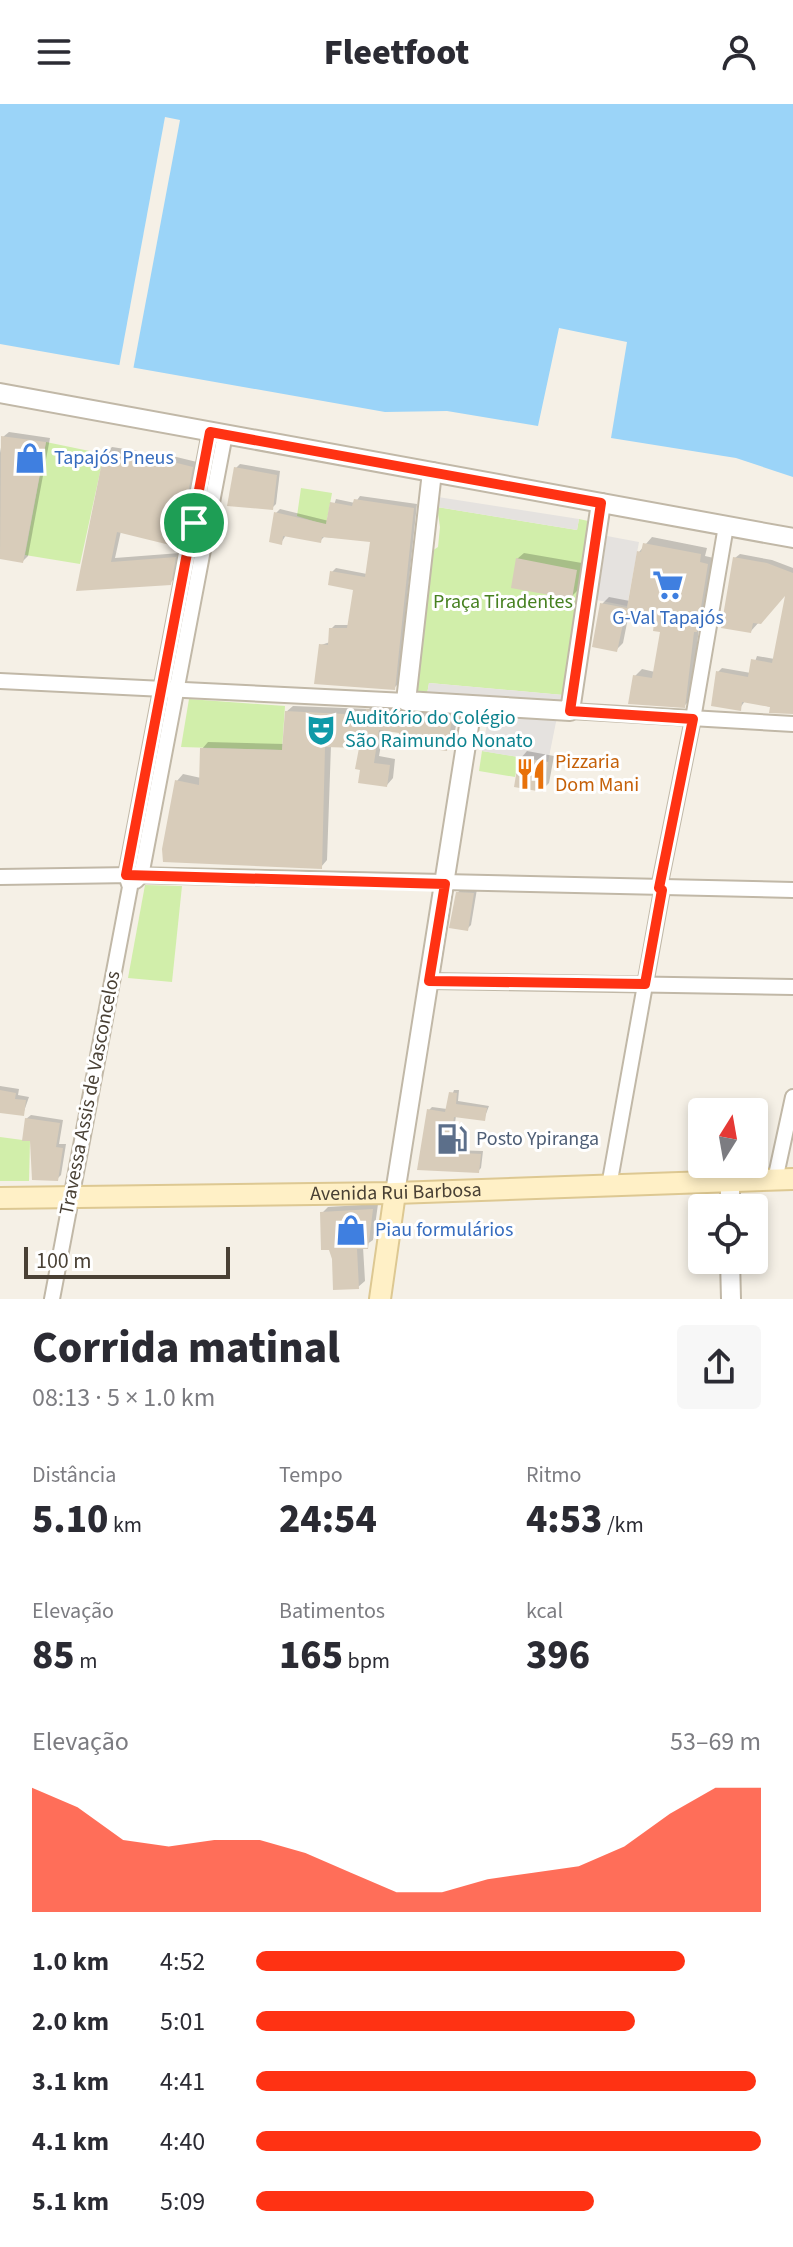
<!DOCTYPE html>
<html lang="pt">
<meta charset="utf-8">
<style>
body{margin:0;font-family:"Source Sans 3",sans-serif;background:#f7f7f7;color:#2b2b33;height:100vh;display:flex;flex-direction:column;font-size:30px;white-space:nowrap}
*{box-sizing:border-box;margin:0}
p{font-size:26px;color:#7c7c81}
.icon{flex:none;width:44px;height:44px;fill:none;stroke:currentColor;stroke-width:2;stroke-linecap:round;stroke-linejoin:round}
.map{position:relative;height:1195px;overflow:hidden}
.panel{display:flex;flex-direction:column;background:#fff;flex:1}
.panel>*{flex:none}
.needle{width:52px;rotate:11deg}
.buttons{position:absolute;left:688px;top:994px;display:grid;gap:16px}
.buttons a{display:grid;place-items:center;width:80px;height:80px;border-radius:8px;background:#fff;box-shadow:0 4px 12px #0003;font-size:40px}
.scale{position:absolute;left:24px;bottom:20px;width:206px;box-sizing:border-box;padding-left:8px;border:4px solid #494034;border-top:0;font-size:22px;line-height:28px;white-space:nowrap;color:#494034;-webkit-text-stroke:6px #fff;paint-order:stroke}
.pin{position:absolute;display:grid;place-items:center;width:68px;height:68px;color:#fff;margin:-34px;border:4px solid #fff;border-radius:50%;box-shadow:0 2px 8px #0007}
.round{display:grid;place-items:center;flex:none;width:84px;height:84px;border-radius:8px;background:#f7f7f7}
.head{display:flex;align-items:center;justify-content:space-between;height:136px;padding:0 32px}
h1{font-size:44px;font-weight:800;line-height:60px}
.metrics{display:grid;grid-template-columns:repeat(3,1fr);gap:12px;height:136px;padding:8px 32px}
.metrics div{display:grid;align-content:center}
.metrics b{font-size:40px;font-weight:800}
.metrics small{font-size:22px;font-weight:400}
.metrics p{font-size:22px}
.chart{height:224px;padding:16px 32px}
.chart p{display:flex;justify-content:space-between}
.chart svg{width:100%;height:144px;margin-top:8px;fill:#ff3213;opacity:.7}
ul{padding:0 32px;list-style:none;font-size:26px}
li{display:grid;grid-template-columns:128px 96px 1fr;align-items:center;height:60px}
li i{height:20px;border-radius:10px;background:#ff3213}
header{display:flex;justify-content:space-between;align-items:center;height:104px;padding:0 32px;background:#fff;font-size:36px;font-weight:800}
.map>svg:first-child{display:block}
.green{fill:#d1eeaa}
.parking{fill:#e5e2df}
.water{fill:#9bd4f8}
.pier{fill:#f5f0e6}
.shadow{fill:#0003}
.building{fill:#d8ccba}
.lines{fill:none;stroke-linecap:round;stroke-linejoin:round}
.minor-casing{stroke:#c1b8a7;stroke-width:18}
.tertiary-casing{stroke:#c1b8a7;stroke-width:22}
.secondary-casing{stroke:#ddc892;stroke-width:24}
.minor{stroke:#fff;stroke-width:14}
.tertiary{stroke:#fff;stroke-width:18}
.secondary{stroke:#fff0c6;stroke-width:20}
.route-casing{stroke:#fff;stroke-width:16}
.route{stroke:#ff3213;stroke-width:10}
.labels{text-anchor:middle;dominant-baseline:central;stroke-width:6;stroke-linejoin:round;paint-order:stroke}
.shop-label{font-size:20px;fill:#366cbe;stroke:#fff;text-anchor:start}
.park-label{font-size:20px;fill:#478121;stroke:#fff}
.culture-label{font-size:20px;fill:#0d838f;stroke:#fff;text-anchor:start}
.food-label{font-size:20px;fill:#c56008;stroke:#fff;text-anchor:start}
.street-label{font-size:20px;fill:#494034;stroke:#fff}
.service-label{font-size:20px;fill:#4e5e75;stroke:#fff;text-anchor:start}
</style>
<header><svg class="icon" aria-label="menu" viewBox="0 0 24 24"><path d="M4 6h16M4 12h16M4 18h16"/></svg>Fleetfoot<svg class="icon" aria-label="person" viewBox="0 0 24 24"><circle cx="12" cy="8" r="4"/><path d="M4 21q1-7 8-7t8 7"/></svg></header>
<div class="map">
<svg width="793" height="1195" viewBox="0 0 793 1195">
<rect width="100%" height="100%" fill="#f5f0e6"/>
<!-- green -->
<g class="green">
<polygon points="46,338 104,350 80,460 25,451"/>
<polygon points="301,384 332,389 326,421 297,412"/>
<polygon points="437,403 577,426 579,415 593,418 563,591 429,579 427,590 415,589 432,447 438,443 440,423"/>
<polygon points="189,595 285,602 282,646 181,643"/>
<polygon points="482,647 519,653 515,673 479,667"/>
<polygon points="145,781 182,782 172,878 128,874"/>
<polygon points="0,1033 30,1037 29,1077 0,1077"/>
</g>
<!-- parking -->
<g class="parking">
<polygon points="438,393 579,415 577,426 437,403"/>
<polygon points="607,432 639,438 627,502 597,496"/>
<polygon points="429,579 563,591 562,600 427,590"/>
<polygon points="489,610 557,613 548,658 482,647"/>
</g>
<!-- water -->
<polygon class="water" points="0,0 793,0 793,373 736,354 611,334 627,238 559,224 538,322 447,307 385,308 0,240"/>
<!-- pier -->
<polygon class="pier" points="165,13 180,16 133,266 119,263"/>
<!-- shadow -->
<g class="shadow">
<polygon points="9,328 50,334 28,452 23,457 0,454 0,349 3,333"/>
<polygon points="112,343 138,347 137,352 158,357 164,350 197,358 183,436 177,441 121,427 115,454 180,449 176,473 170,479 78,485 106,349"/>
<polygon points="240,360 280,367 276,400 272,404 236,364"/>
<polygon points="360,392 417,400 398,580 394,584 321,541 330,538 331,525 335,521 349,521 356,484 332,468 336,464 367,470 373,436 324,433 320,437 286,431 281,439 276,409 280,405 329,417 336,395 355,399"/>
<polygon points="652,433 707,444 705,452 714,454 703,519 699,523 691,595 684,602 635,572 642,565 655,568 662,527 656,519 628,514 623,539 617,545 602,500 609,493 630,497 639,448"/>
<polygon points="524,449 582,459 578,486 571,493 517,455"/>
<polygon points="740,450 772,456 793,464 793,546 788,486 751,527 735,454"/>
<polygon points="757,552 780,556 793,566 793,608 745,597 740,604 718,568 722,564 751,569"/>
<polygon points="375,599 458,609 453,639 447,645 414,636 401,628 384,625 379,652 395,655 393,674 387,681 361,642 331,641 327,756 321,763 177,677 183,670 201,674 202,645 208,638 285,640 286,608 293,602 369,605"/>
<polygon points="527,647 554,652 549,679 542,686 521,654"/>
<polygon points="462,785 477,785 471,821 467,825 457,789"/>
<polygon points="0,982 19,985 18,991 29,993 23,1010 0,1007"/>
<polygon points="454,986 459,986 458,997 489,1002 484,1015 456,1012 451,1046 483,1047 481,1064 478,1067 419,1064 429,1006 432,1003 447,1005"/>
<polygon points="31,1011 63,1016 59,1040 66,1040 61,1071 57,1075 32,1036 26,1015"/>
<polygon points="378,1100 373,1136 363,1143 365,1177 358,1183 334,1154 322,1109 328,1103"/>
</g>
<!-- building -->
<g class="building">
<polygon points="1,332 46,338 23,459 0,455"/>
<polygon points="104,348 133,352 132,357 155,362 157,354 193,363 178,443 117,428 111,458 176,453 171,481 76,487"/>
<polygon points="234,363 277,371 273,406 227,402"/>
<polygon points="354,395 414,404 395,586 314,580 319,540 328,541 329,524 347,524 353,486 328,481 330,467 365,473 370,438 322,433 321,439 283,432 282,441 269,438 274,408 326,420 330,398 352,402"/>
<polygon points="643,439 701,450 700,458 708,460 697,528 694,528 685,604 628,600 633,571 652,574 660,528 653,527 654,520 624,515 617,548 592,543 600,499 627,504 637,447 641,448"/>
<polygon points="733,453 767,459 793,469 793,610 769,609 770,603 742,598 741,607 711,602 716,567 748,573 751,555 772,559 785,492 761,520 753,519 751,529 721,524"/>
<polygon points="516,454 577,466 572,495 511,484"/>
<polygon points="366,605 452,615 447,647 411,642 412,638 398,636 399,629 379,626 374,659 390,661 387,683 358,679 360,666 355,665 359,644 325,643 322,765 163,758 162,745 175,676 199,681 200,644 282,646 285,607 365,611"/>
<polygon points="519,653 548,658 543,688 514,683"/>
<polygon points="456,788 474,789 468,827 449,824"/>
<polygon points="0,986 16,989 15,995 26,996 24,1012 0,1009"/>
<polygon points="449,988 457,989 456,1000 487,1004 485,1017 454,1013 449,1048 481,1050 479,1069 417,1066 427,1005 445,1008"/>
<polygon points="25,1014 60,1019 56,1043 63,1044 58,1077 32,1076 30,1037 22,1037"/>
<polygon points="373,1105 368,1145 357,1145 359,1185 333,1186 332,1155 329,1146 321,1146 320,1108"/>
</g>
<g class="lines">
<defs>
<g id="minor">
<polyline points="0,577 406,597"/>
<polyline points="570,607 793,620"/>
<polyline points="0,773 132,771 793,786"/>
<polyline points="136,777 141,772 225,330"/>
<polyline points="429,877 793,883"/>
<polyline points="775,1076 793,993"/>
<polyline points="609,1082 662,786 659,784 693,615 726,422"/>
<polyline points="52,1195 130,783 126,771 210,328"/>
</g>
<g id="tertiary">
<polyline points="0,289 793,434"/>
<polyline points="432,368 406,597 570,607 601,399"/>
<polyline points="730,1079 730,1104"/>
<polyline points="395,1089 472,603"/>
<polyline points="730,1156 731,1195"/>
</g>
<g id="secondary">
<path id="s1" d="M0,1094L395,1089L793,1075"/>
<polyline points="380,1195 395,1089"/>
</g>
</defs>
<!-- minor casing -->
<use href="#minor" class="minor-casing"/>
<!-- tertiary casing -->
<use href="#tertiary" class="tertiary-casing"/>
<!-- secondary casing -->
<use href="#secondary" class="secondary-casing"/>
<!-- minor -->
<use href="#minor" class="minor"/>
<!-- tertiary -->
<use href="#tertiary" class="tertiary"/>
<!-- secondary -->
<use href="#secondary" class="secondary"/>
</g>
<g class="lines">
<defs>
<polygon id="route" points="210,328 601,399 570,607 693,615 659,784 662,786 645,880 429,877 445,780 126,771"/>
</defs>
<!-- route casing -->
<use href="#route" class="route-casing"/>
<!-- route -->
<use href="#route" class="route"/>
</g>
<!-- icons -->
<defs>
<symbol id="shop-bare" viewBox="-9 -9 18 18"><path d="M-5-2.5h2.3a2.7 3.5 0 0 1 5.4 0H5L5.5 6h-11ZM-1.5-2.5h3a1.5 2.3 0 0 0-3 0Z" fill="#3f7fe0" stroke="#fff" stroke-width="2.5" paint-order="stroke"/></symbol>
<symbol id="supermarket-bare" viewBox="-9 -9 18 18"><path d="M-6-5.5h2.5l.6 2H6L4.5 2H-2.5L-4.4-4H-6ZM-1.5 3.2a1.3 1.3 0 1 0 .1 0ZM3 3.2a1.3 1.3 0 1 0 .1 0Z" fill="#3f7fe0" stroke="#fff" stroke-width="2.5" paint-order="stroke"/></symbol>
<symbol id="theatre-bare" viewBox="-9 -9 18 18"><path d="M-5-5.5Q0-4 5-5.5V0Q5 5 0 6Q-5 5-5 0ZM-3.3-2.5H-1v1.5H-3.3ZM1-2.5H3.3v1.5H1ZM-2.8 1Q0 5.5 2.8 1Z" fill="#0f9aa8" stroke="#fff" stroke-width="2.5" paint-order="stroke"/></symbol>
<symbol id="restaurant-bare" viewBox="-9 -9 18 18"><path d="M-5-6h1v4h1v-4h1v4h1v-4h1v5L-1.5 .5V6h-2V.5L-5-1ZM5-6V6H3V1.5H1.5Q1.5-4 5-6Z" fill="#e8710a" stroke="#fff" stroke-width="2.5" paint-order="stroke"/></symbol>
<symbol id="fuel-bare" viewBox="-9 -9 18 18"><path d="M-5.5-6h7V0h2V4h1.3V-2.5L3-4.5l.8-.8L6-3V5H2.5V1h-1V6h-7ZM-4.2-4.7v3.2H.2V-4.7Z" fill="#5c6f8a" stroke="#fff" stroke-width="2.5" paint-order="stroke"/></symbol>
</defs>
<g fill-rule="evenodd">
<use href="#shop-bare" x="8" y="332" width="44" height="44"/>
<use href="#supermarket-bare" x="646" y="459" width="44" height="44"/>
<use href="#theatre-bare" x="299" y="604" width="44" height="44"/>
<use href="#restaurant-bare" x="509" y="648" width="44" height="44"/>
<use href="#fuel-bare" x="430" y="1013" width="44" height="44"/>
<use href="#shop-bare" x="329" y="1104" width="44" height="44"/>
</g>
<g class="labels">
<!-- shop labels -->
<g class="shop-label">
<text x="54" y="354">Tapajós Pneus</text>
<text x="668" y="514" text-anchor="middle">G-Val Tapajós</text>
<text x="375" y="1126">Piau formulários</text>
</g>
<!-- park labels -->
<g class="park-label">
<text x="503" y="498">Praça Tiradentes</text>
</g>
<!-- culture labels -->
<g class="culture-label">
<text x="345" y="614">Auditório do Colégio<tspan x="345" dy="23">São Raimundo Nonato</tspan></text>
</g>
<!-- food labels -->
<g class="food-label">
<text x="555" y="658">Pizzaria<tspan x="555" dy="23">Dom Mani</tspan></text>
</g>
<!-- street labels -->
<g class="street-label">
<text transform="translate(90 989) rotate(-79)">Travessa Assis de Vasconcelos</text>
<text stroke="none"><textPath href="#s1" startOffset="396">Avenida Rui Barbosa</textPath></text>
</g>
<!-- service labels -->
<g class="service-label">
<text x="476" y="1035">Posto Ypiranga</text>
</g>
</g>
</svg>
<div class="buttons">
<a><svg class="needle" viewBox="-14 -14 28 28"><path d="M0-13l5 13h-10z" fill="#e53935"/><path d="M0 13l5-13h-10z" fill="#7c7c81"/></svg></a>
<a><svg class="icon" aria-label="locate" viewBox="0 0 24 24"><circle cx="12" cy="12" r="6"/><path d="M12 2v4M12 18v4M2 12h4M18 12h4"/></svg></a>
</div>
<div class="scale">100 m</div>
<div class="pin" style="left:194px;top:419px;background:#1e9e55"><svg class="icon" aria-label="arrive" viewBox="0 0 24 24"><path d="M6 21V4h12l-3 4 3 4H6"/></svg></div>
</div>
<section class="panel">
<div class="head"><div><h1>Corrida matinal</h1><p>08:13 · 5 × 1.0 km</p></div><a class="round"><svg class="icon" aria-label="share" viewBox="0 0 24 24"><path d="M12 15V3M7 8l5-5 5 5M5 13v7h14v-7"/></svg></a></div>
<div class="metrics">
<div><p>Distância</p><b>5.10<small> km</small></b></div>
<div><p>Tempo</p><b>24:54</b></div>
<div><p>Ritmo</p><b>4:53<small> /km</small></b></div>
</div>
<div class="metrics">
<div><p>Elevação</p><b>85<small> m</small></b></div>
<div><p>Batimentos</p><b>165<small> bpm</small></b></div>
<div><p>kcal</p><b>396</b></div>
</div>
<div class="chart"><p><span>Elevação</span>53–69 m</p>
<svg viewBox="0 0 160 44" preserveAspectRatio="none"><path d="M0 44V6L10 12L20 22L30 24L40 22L50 22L60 26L70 32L80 38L90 38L100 34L110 32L120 30L130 24L140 14L150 6L160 6V44z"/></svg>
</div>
<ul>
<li><b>1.0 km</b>4:52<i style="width:85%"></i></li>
<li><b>2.0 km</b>5:01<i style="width:75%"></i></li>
<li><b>3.1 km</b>4:41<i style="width:99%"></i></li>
<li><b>4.1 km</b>4:40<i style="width:100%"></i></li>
<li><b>5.1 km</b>5:09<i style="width:67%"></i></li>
</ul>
</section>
